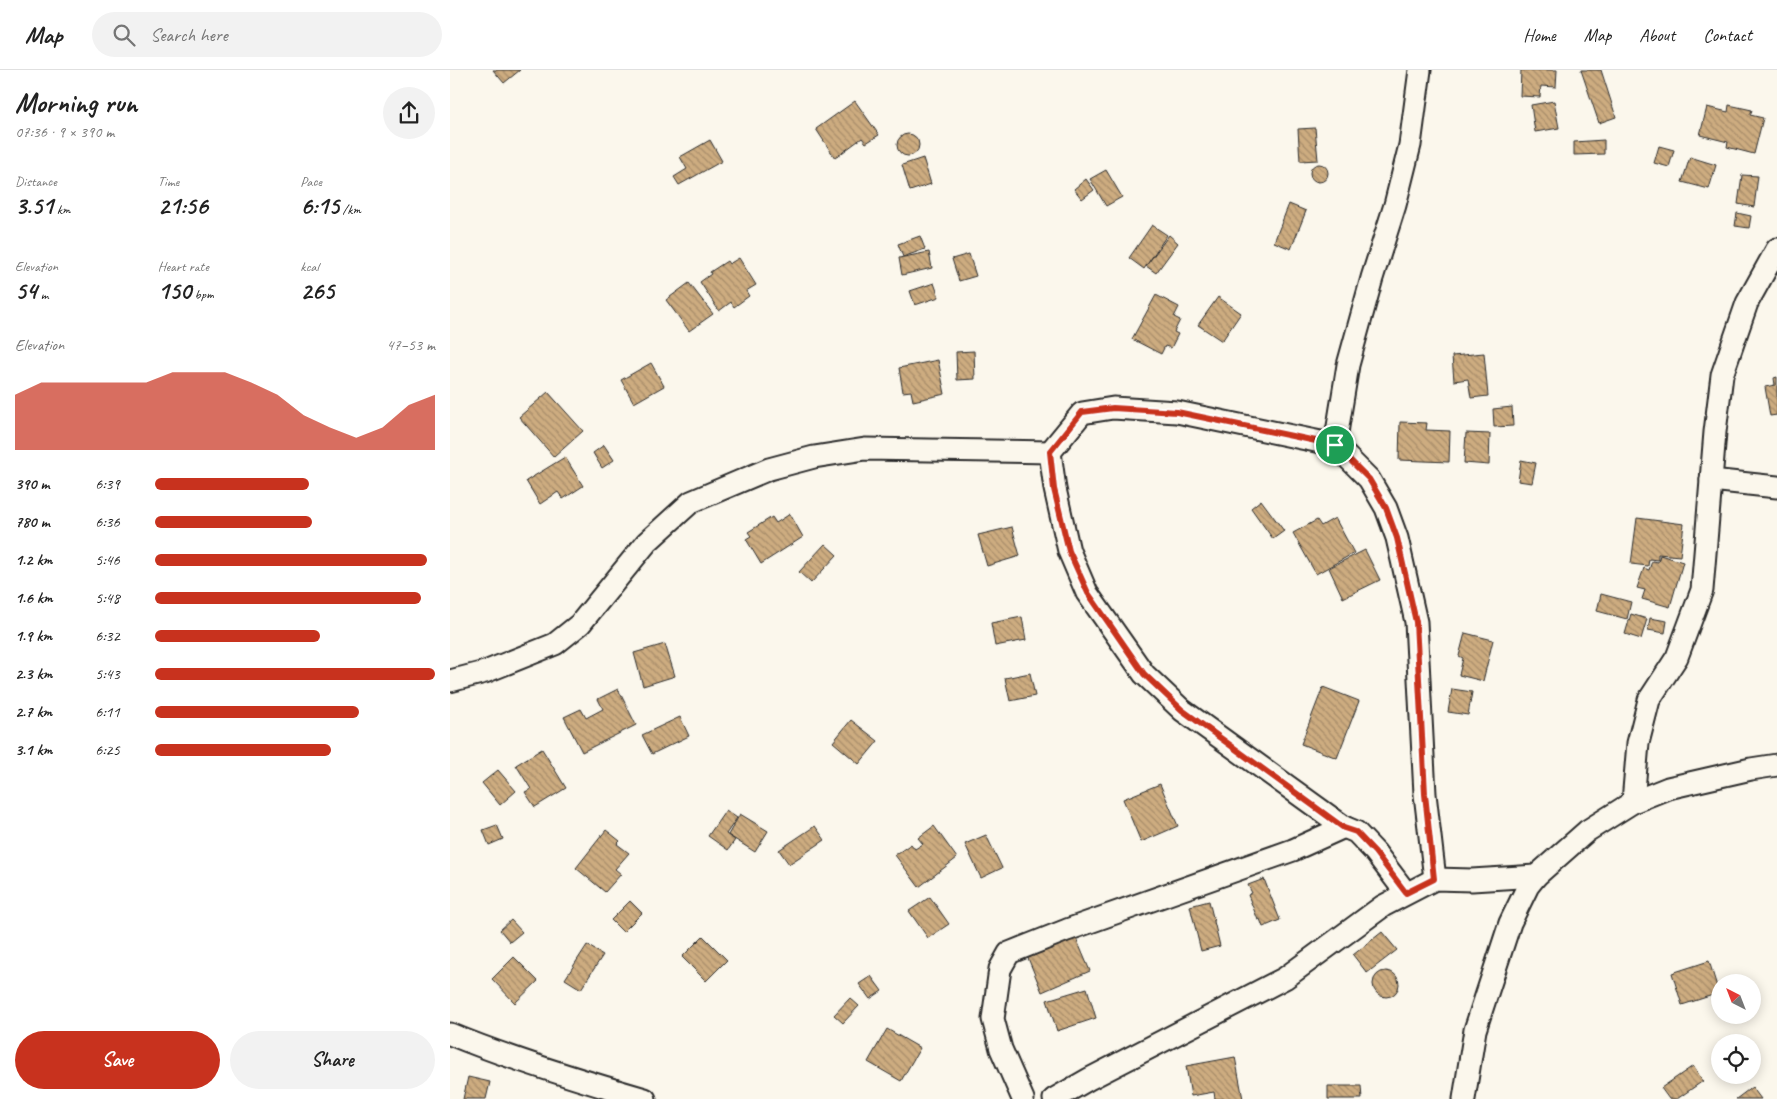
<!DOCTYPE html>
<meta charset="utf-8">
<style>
body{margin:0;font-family:Caveat,sans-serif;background:#f2f2f2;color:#222;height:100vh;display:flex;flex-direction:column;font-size:19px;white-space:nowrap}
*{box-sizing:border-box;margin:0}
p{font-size:16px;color:#767676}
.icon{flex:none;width:28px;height:28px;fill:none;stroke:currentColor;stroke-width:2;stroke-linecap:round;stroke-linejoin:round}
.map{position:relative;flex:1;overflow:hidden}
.sheet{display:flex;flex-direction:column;background:#fff;width:450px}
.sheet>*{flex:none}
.needle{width:32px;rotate:318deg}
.controls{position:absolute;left:1261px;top:904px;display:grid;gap:10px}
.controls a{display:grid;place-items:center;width:50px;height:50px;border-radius:50%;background:#fff;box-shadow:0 2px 12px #0003;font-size:25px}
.pin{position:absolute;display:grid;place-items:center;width:42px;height:42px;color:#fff;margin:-21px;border:2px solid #fff;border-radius:50%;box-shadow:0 1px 5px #0007}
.round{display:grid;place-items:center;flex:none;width:52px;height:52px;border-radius:26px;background:#f2f2f2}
.overview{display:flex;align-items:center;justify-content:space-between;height:85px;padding:0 15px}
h1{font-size:28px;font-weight:700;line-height:38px}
.stats{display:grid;grid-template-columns:repeat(3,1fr);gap:8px;height:85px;padding:5px 15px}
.stats div{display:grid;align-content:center}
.stats b{font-size:25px;font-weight:700}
.stats small{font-size:14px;font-weight:400}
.stats p{font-size:14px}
.chart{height:140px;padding:10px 15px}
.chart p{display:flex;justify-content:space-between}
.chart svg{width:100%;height:90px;margin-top:5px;fill:#c8321e;opacity:.7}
.action{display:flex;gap:10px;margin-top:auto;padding:10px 15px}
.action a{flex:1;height:58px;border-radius:30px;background:#c8321e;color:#fff;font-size:20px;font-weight:700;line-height:58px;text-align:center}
.action a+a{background:#f2f2f2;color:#222}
ul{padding:0 15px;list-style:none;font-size:16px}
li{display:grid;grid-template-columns:80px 60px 1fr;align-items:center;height:38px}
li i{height:12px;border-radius:6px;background:#c8321e}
header{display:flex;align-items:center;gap:30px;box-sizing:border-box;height:70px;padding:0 25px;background:#fff;border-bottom:1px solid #e0e0e0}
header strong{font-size:24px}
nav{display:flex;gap:28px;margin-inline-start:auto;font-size:18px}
.search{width:350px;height:45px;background:#f2f2f2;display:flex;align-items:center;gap:12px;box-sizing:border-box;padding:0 18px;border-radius:28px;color:#767676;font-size:19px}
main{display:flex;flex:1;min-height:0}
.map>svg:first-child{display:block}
.building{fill:url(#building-back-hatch);stroke:#2b2b2b}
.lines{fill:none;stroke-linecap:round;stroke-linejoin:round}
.street-casing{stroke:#2b2b2b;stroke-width:25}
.street{stroke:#fbf7ec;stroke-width:21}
.route-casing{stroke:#fff;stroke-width:10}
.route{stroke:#c8321e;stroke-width:6}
</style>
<header>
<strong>Map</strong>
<div class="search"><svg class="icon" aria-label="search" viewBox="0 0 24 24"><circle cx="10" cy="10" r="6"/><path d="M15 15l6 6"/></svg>Search here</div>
<nav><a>Home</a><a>Map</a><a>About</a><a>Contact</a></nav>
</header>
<main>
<section class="sheet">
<div class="overview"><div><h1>Morning run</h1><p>07:36 · 9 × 390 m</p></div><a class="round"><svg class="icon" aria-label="share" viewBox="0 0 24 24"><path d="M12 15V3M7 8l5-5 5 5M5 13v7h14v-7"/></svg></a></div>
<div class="stats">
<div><p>Distance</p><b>3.51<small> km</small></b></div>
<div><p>Time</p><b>21:56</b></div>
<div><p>Pace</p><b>6:15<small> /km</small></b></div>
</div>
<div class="stats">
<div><p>Elevation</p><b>54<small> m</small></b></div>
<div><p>Heart rate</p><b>150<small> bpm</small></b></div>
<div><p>kcal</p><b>265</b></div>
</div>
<div class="chart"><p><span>Elevation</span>47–53 m</p>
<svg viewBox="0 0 160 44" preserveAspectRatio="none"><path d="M0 44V17L10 11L20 11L30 11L40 11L50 11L60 6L70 6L80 6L90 11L100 17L110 27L120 33L130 38L140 33L150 22L160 17V44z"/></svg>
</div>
<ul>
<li><b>390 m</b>6:39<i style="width:55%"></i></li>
<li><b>780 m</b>6:36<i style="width:56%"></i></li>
<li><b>1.2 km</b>5:46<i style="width:97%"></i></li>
<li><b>1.6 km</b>5:48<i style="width:95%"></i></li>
<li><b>1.9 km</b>6:32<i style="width:59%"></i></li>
<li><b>2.3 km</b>5:43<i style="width:100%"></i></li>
<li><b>2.7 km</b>6:11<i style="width:73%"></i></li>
<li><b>3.1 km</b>6:25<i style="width:63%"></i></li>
</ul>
<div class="action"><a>Save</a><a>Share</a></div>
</section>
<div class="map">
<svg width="1327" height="1029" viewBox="0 0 1327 1029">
<defs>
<pattern id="building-back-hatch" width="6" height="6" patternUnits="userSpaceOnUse" patternTransform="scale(1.25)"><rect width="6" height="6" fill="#cdac80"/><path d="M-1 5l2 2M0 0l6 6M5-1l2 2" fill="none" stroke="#a78c69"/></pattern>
</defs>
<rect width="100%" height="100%" fill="#fbf7ec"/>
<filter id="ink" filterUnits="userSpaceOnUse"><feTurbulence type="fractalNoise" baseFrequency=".02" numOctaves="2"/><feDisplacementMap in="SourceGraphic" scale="10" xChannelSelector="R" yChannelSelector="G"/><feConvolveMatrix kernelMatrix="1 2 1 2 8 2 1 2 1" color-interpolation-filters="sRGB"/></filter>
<g filter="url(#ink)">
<!-- building -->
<g class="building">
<polygon points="43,0 70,0 54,13"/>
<polygon points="1071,0 1107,0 1106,17 1091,16 1090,27 1070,26"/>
<polygon points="1131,0 1151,0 1166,47 1149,53"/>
<polygon points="405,31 429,65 416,73 412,68 385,88 366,59"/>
<polygon points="1104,31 1109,58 1085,62 1081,35"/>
<polygon points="1279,35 1302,40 1300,45 1313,48 1304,84 1277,77 1278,72 1250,65 1257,37 1278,42"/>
<polygon points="865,58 868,90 850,91 848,59"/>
<circle cx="458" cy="75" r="11"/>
<polygon points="260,70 272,91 229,115 224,107 237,99 230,87"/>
<polygon points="1154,70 1154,84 1124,85 1124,72"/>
<polygon points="1209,76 1224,80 1219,97 1204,93"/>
<polygon points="1240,87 1266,95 1259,119 1232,112"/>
<polygon points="473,88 481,114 460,121 452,95"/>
<circle cx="869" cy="103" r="9"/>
<polygon points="656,100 672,127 656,136 640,109"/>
<polygon points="1292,105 1308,106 1304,137 1288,134"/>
<polygon points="636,109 644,120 632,129 624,119"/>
<polygon points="839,134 856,141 841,179 824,172"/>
<polygon points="1287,143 1301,146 1299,158 1285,156"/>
<polygon points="702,155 717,165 694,199 679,188"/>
<polygon points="719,165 728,173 706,203 696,196"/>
<polygon points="470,166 475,179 453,187 448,174"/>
<polygon points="479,182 482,198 452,205 449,188"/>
<polygon points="519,184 526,206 509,211 502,189"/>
<polygon points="289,188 306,215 296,221 299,226 284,237 281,232 269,241 250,212 261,204 260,202 277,191 279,194"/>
<polygon points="239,213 263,244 239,261 216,230"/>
<polygon points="484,213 489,227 465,235 460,221"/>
<polygon points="706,225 729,237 724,247 730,250 724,262 728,264 721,278 715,276 711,284 682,269"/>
<polygon points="768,227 791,243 772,271 748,255"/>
<polygon points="524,281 525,309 507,310 506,282"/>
<polygon points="1034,283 1038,326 1021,328 1018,309 1004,311 1002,286"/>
<polygon points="488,290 495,324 463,331 461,321 453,322 449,298"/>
<polygon points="201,293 214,316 184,333 171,310"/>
<polygon points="1327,307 1327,345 1320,346 1315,317 1325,315 1324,308"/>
<polygon points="98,322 133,361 104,387 69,347"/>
<polygon points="1062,337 1063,356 1044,357 1043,339"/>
<polygon points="950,352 977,353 976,360 1000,361 999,392 949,390"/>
<polygon points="1016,363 1040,364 1039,395 1014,393"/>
<polygon points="154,375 164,390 152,398 143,383"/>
<polygon points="115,387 133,416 113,429 108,422 90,434 76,411"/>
<polygon points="1071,390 1086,393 1082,413 1068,411"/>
<polygon points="811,430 834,461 823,469 801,438"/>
<polygon points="340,444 353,467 311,494 296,469 301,466 298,462 322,447 326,453"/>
<polygon points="885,448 904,483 866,504 843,463 867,450 871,456"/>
<polygon points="1187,448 1234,454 1230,486 1208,484 1208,490 1199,489 1198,496 1181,494"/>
<polygon points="562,457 570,486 537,496 528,465"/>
<polygon points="375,474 387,485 361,513 349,502"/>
<polygon points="915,480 930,510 893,528 879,498"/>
<polygon points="1210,485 1233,492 1220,537 1192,529 1195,520 1187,518 1194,498 1199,500 1202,491 1208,492"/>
<polygon points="1151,524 1181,532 1177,549 1147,541"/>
<polygon points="1181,544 1197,549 1191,569 1175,564"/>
<polygon points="572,547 576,570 545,576 541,553"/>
<polygon points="1200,548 1217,551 1215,563 1198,560"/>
<polygon points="1015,563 1043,570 1033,611 1009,605 1013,588 1009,586"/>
<polygon points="215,574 225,606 193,616 184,583"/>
<polygon points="580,603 585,626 560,631 555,608"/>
<polygon points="873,617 909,631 887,688 851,674"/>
<polygon points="168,619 186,655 132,682 114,647 131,639 136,648 153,639 148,629"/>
<polygon points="1002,619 1022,622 1018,645 998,642"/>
<polygon points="230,647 239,666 202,684 192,665"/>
<polygon points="401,650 428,671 409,694 383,672"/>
<polygon points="92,679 116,718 85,737 75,722 81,719 66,695"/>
<polygon points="48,700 66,721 50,735 32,713"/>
<polygon points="710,714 728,756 691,772 673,729"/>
<polygon points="276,740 287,748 276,764 285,770 278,780 258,766"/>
<polygon points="290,744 318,761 305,782 278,765"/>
<polygon points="47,755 53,769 39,775 33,760"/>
<polygon points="365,756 375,770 339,794 329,780"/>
<polygon points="484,756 507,788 469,817 445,785 461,774 465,779 473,774 468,768"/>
<polygon points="156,760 170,771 167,774 179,783 165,799 171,804 155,822 126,798"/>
<polygon points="536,765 552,798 531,808 515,774"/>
<polygon points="814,809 830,850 813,857 810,849 808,850 798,825 802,823 798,815"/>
<polygon points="480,827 499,854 478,868 459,841"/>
<polygon points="180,831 192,843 173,862 161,850"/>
<polygon points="759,831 770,876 751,881 740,836"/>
<polygon points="61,850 72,862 60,872 50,860"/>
<polygon points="932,862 947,880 917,903 903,885"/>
<polygon points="253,866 277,890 256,911 232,887"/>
<polygon points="626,868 640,901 592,922 578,888"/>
<polygon points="137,875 153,885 131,919 115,909"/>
<polygon points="64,887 88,911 65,933 42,909"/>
<polygon points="1259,891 1269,923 1232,935 1222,903"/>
<circle cx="936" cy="914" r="13"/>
<polygon points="421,906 432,921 420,929 409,914"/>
<polygon points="637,918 646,948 607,961 597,930"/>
<polygon points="400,928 409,936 393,953 384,945"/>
<polygon points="437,959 470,978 451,1011 418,992"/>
<polygon points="785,987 793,1029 765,1029 764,1022 741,1026 736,996"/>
<polygon points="1243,996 1253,1011 1227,1029 1219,1029 1211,1018"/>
<polygon points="18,1007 40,1012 36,1029 13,1029"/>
<polygon points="878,1016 911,1016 912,1029 878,1029"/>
<polygon points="1302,1017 1311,1029 1286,1029"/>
</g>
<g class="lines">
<defs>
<g id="street">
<polyline points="970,0 960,75 945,135 922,208 898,295 885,375 919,409 936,438 947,468 966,552 975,724 985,809"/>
<polyline points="885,375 727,342 663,338 632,343 600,382 605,419 619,481 637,523 694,604 732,640 894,757 906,762 925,782 956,823"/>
<polyline points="1261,410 1327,417"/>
<polyline points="0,611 35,602 105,574 130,554 197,472 241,432 319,399 364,387 415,379 600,382"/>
<polyline points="1183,732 1188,673 1199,630 1227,587 1252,520 1265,362 1272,305 1297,233 1327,179"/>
<path d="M0,964C63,990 129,1010 195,1029"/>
<polyline points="573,1029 551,979 543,949 550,899 559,883 617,860 843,780 894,757"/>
<polyline points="604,1029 639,1009 835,908 933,836 985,809 1022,810 1086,806"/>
<polyline points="1014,1029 1025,960 1060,853 1078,816 1086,806 1137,761 1183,732 1218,718 1301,699 1327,695"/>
</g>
</defs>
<!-- street casing -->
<use href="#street" class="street-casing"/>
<!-- street -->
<use href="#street" class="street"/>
</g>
</g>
<g class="lines" filter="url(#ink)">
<defs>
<polygon id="route" points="663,338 727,342 885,375 919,409 936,438 947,468 966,552 975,724 984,809 956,823 925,782 906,762 894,758 732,640 694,604 638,523 619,481 604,419 600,382 632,342"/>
</defs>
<!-- route casing -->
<use href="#route" class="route-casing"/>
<!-- route -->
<use href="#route" class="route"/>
</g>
</svg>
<div class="controls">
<a><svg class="needle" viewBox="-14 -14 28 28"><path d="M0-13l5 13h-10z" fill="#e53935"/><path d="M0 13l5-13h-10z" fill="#767676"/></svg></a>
<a><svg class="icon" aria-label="locate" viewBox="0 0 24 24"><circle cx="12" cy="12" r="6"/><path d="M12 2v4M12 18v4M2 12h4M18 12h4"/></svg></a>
</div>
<div class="pin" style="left:885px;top:375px;background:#1e9e55"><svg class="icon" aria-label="arrive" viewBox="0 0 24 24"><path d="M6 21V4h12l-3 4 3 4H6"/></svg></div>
</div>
</main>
